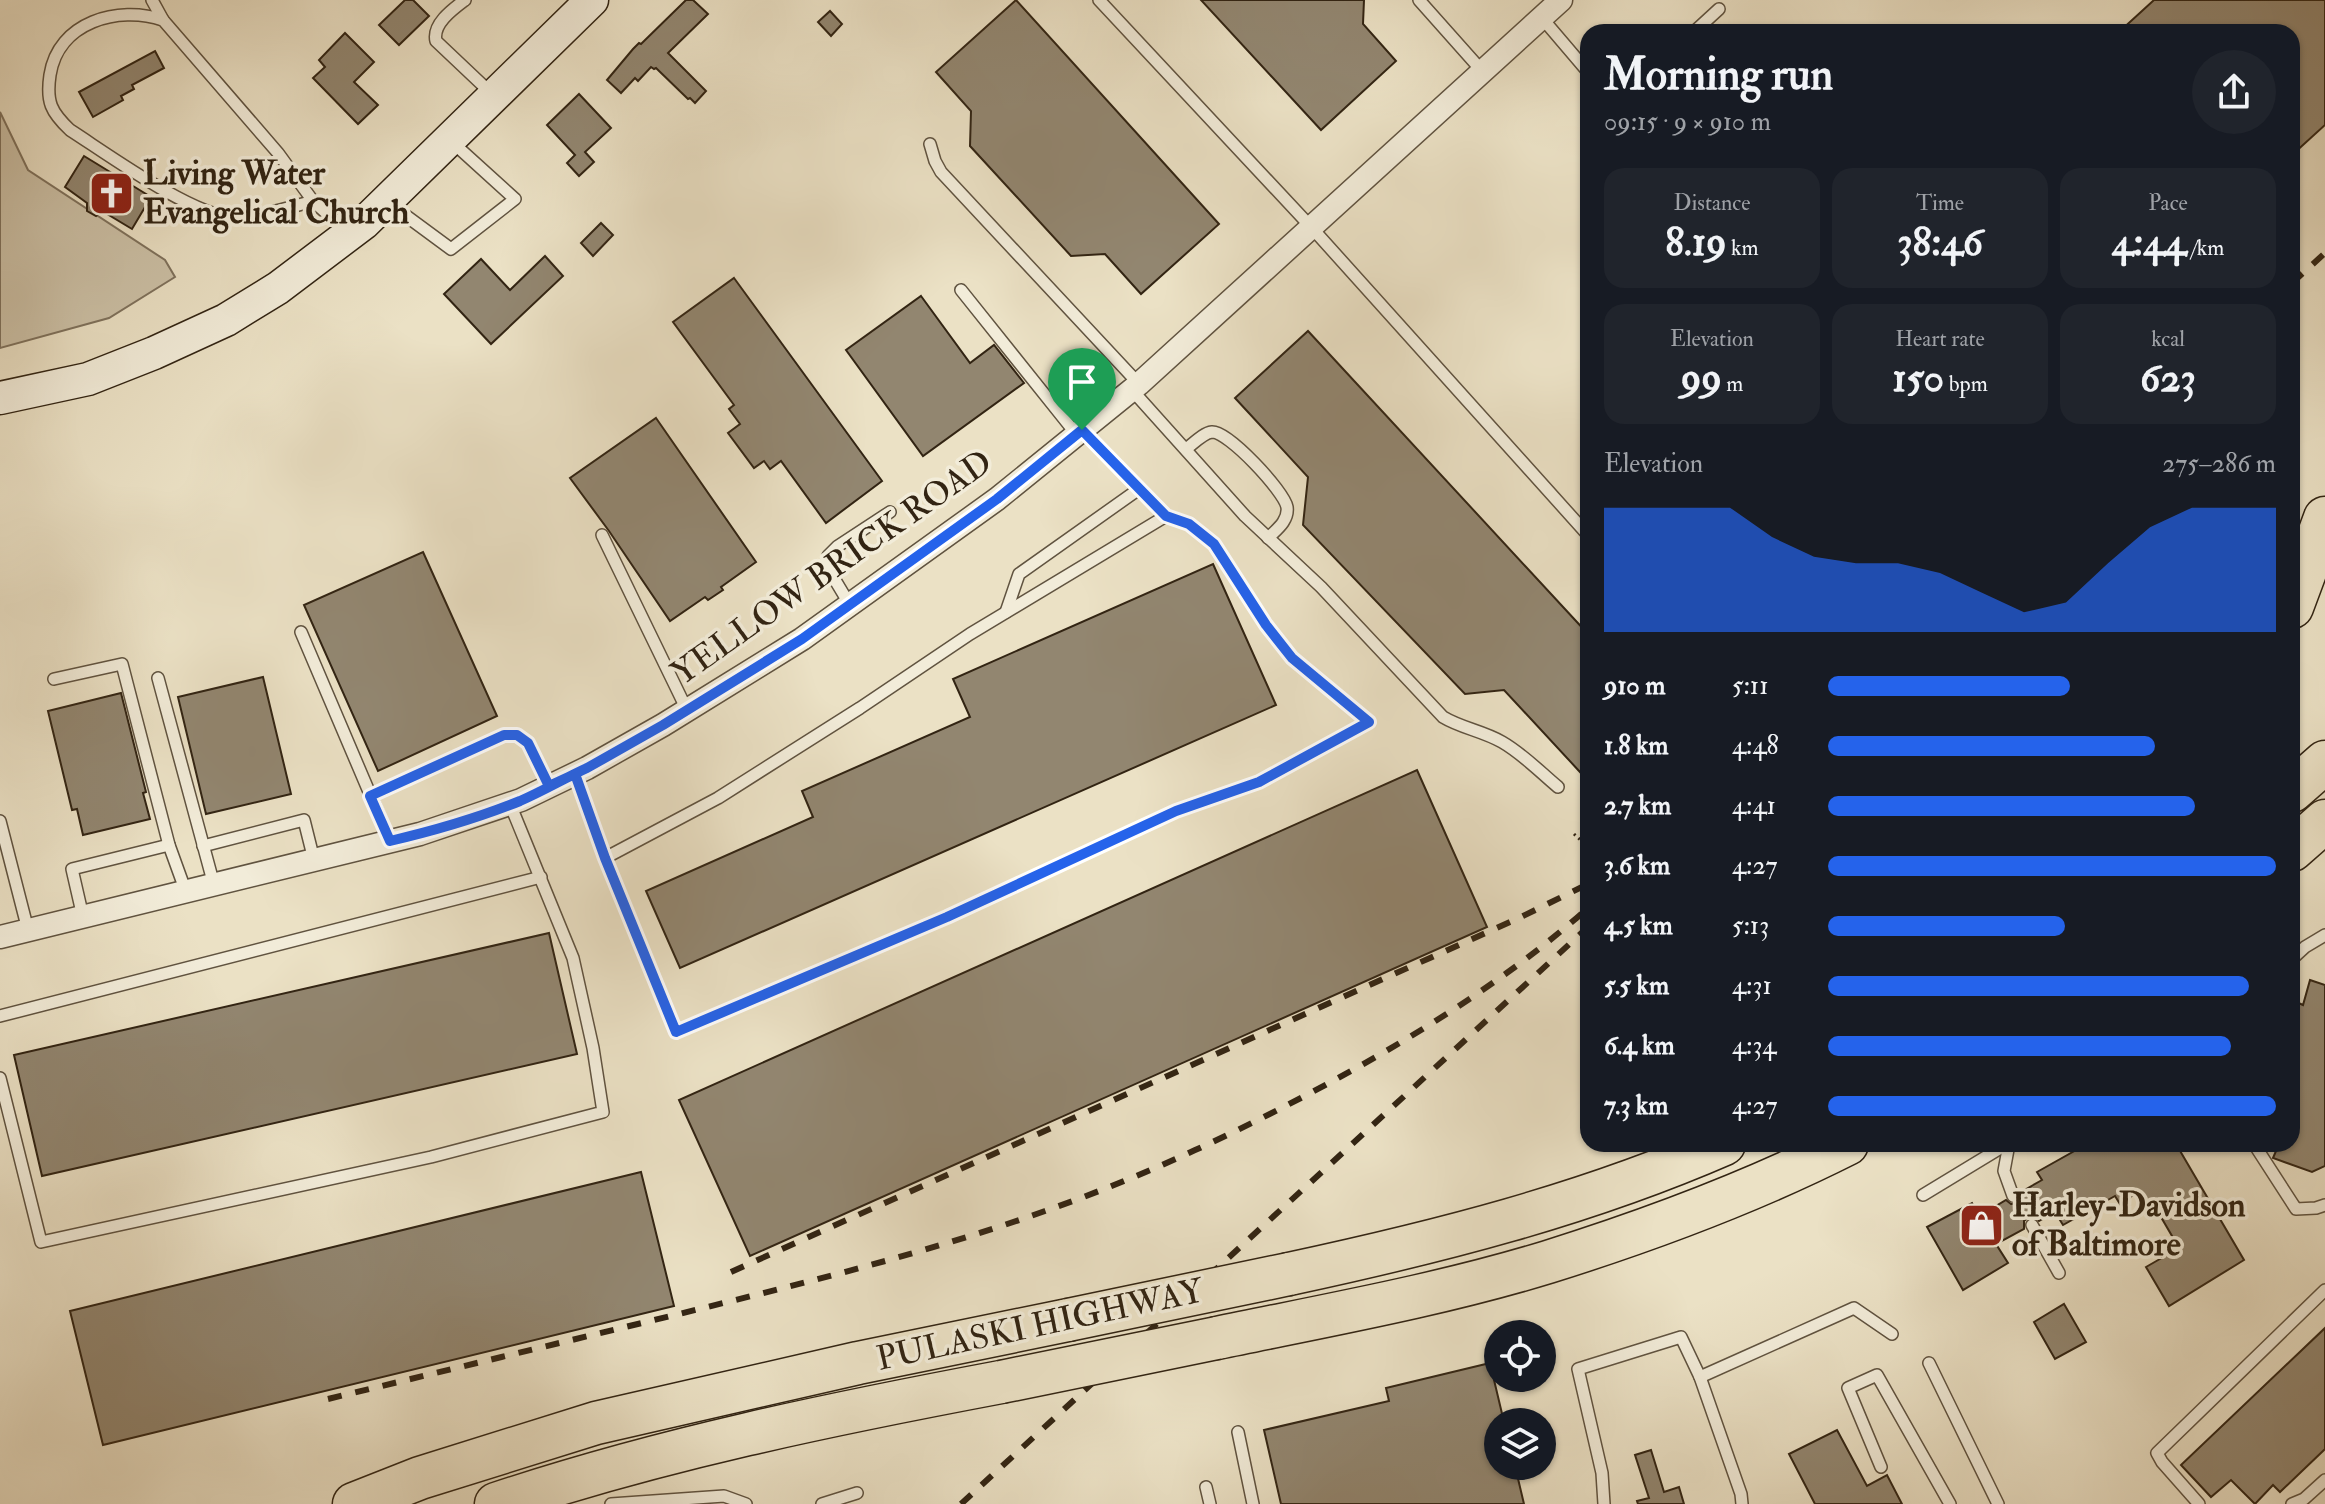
<!DOCTYPE html>
<meta charset="utf-8">
<style>
body{margin:0;font-family:"IM FELL Double Pica",serif;background:#20242c;color:#f1f3f6;height:100vh;display:flex;flex-direction:column;font-size:30px;white-space:nowrap}
*{box-sizing:border-box;margin:0}
p{font-size:26px;color:#9ea1a6}
.icon{flex:none;width:44px;height:44px;fill:none;stroke:currentColor;stroke-width:2;stroke-linecap:round;stroke-linejoin:round}
.map{position:relative;flex:1;overflow:hidden}
.drawer{position:absolute;left:1580px;top:24px;width:720px;height:1128px;display:flex;flex-direction:column;background:#171b24;border-radius:24px;box-shadow:0 2px 6px #0004}
.drawer>*{flex:none}
.fabs{position:absolute;left:1484px;top:1320px;display:grid;gap:16px}
.fabs a{display:grid;place-items:center;width:72px;height:72px;border-radius:50%;background:#171b24;box-shadow:0 2px 6px #0004;font-size:40px}
.pin{position:absolute;display:grid;place-items:center;width:68px;height:68px;color:#fff;margin:-82px -34px;border-radius:50% 50% 50% 0;rotate:-45deg;box-shadow:0 0 8px #0007}
.pin .icon{rotate:45deg}
.round{display:grid;place-items:center;flex:none;width:84px;height:84px;border-radius:42px;background:#20242c}
.overview{display:flex;align-items:center;justify-content:space-between;height:136px;padding:0 24px}
h1{font-size:44px;font-weight:700;line-height:60px}
.metrics{display:grid;grid-template-columns:repeat(3,1fr);gap:12px;height:136px;padding:8px 24px}
.metrics div{display:grid;align-content:center;border-radius:20px;background:#20242c;text-align:center}
.metrics b{font-size:40px;font-weight:700}
.metrics small{font-size:22px;font-weight:400}
.metrics p{font-size:22px}
.chart{height:224px;padding:16px 24px}
.chart p{display:flex;justify-content:space-between}
.chart svg{width:100%;height:144px;margin-top:8px;fill:#2563eb;opacity:.7}
ul{padding:0 24px;list-style:none;font-size:26px}
li{display:grid;grid-template-columns:128px 96px 1fr;align-items:center;height:60px}
li i{height:20px;border-radius:10px;background:#2563eb}
.map>svg:first-child{display:block}
.green{fill:#ccc1a7;stroke:#7f725d;stroke-width:2}
.building{fill:#928670;stroke:#322413;stroke-width:2}
.lines{fill:none;stroke-linecap:round;stroke-linejoin:round}
.lane-casing{stroke:#605340;stroke-width:14}
.street-casing{stroke:#605340;stroke-width:25}
.secondary-casing{stroke:#322413;stroke-width:35}
.highway-casing{stroke:#322413;stroke-width:45}
.path{stroke:#322413;stroke-width:3;stroke-dasharray:2 4;stroke-linecap:butt}
.lane{stroke:#f2ecd9;stroke-width:11}
.street{stroke:#f2ecd9;stroke-width:22}
.secondary{stroke:#f2ecd9;stroke-width:32}
.highway{stroke:#ebe1c5;stroke-width:42}
.rail{stroke:#322413;stroke-width:6;stroke-dasharray:14 14;stroke-linecap:butt}
.highway-bridge-casing{stroke:#322413;stroke-width:45;stroke-linecap:butt}
.highway-bridge{stroke:#ebe1c5;stroke-width:42}
.route-casing{stroke:#fff;stroke-width:16}
.route{stroke:#2563eb;stroke-width:10}
.labels{text-anchor:middle;dominant-baseline:central;stroke-width:7;stroke-linejoin:round;paint-order:stroke}
.poi-label{font-size:34px;font-weight:bold;fill:#322413;stroke:#f2ecd9;text-anchor:start}
.street-label{font-size:34px;fill:#322413;stroke:#f2ecd9}
</style>
<div class="map">
<svg width="2325" height="1504" viewBox="0 0 2325 1504">
<rect width="100%" height="100%" fill="#ebe1c5"/>
<filter id="stains"><feTurbulence type="fractalNoise" baseFrequency=".0025" numOctaves="4"/><feColorMatrix values="0 0 0 0 .2 0 0 0 0 .09 0 0 0 0 .02 0 0 0 .5 -.17"/></filter>
<radialGradient id="worn" r=".72"><stop offset=".6" stop-color="#630" stop-opacity="0"/><stop offset="1" stop-color="#630" stop-opacity=".3"/></radialGradient>
<!-- green -->
<polygon class="green" points="0,112 28,170 165,260 175,277 109,318 0,348"/>
<!-- building -->
<g class="building">
<polygon points="405,0 413,0 429,16 399,45 379,25"/>
<polygon points="686,0 693,0 708,14 668,53 706,91 695,103 690,98 688,99 656,68 654,69 651,67 638,81 635,78 621,93 607,80 633,49 639,43 641,44"/>
<polygon points="1016,0 1219,224 1141,294 1105,254 1071,256 970,146 971,111 936,72"/>
<polygon points="1201,0 1364,0 1363,24 1396,61 1321,130"/>
<polygon points="2154,0 2325,0 2325,125 2292,155 2292,32 2119,32"/>
<polygon points="830,11 842,24 831,36 818,22"/>
<polygon points="345,33 374,62 354,82 378,105 358,124 313,78 325,67 319,60"/>
<polygon points="155,51 164,68 132,85 134,89 121,96 123,100 93,117 79,92"/>
<polygon points="579,94 611,128 585,152 594,162 579,176 567,163 575,155 547,125"/>
<polygon points="84,156 151,197 132,229 102,211 96,216 87,211 87,203 65,187"/>
<polygon points="601,223 613,235 593,256 581,243"/>
<polygon points="545,256 563,276 491,344 444,294 481,259 510,290"/>
<polygon points="734,278 882,481 826,523 781,461 770,469 764,461 754,468 728,433 740,424 729,409 734,405 673,322"/>
<polygon points="921,296 970,363 994,345 1024,383 923,456 846,350"/>
<polygon points="1308,331 1588,634 1588,765 1580,772 1504,690 1465,694 1303,525 1308,477 1235,398"/>
<polygon points="656,418 756,562 721,587 723,590 708,600 705,597 670,621 609,531 570,478"/>
<polygon points="423,552 497,716 378,771 304,605"/>
<polygon points="1213,564 1276,705 680,968 646,891 813,817 802,791 970,717 953,679"/>
<polygon points="263,677 291,794 206,814 178,697"/>
<polygon points="121,693 146,792 143,793 150,819 83,835 77,809 72,810 48,711"/>
<polygon points="1417,770 1487,927 750,1256 679,1100"/>
<polygon points="549,933 577,1054 42,1176 14,1055"/>
<polygon points="2310,980 2325,985 2325,1166 2312,1172 2273,1158 2279,1144 2292,1144 2292,1000 2303,1005"/>
<polygon points="2087,1144 2176,1144 2244,1260 2169,1306 2146,1267 2179,1248 2151,1200 2145,1204 2138,1192 2120,1204 2115,1196 2063,1225 2055,1212 2039,1221 2036,1217 2029,1217 2024,1221 2024,1229 1996,1244 2008,1263 1963,1290 1927,1227 1972,1203 1979,1216 2006,1200 2011,1204 2017,1204 2021,1198 2021,1192 2042,1180 2037,1172"/>
<polygon points="641,1172 674,1306 103,1445 70,1311"/>
<polygon points="2064,1304 2086,1342 2055,1359 2034,1322"/>
<polygon points="2325,1328 2325,1449 2280,1492 2273,1485 2255,1504 2231,1480 2211,1497 2181,1465"/>
<polygon points="1490,1363 1504,1422 1498,1422 1498,1466 1515,1466 1524,1504 1281,1504 1264,1430 1389,1401 1386,1388"/>
<polygon points="1837,1430 1867,1486 1887,1475 1902,1504 1815,1504 1789,1454"/>
<polygon points="1651,1450 1664,1492 1679,1487 1684,1504 1638,1504 1637,1501 1649,1498 1635,1455"/>
</g>
<g class="lines">
<defs>
<g id="lane">
<polyline points="152,0 163,20"/>
<path d="M465,0C453,9 432,24 436,41L492,94"/>
<polyline points="1099,0 1312,228 1588,535"/>
<polyline points="1419,0 1483,72"/>
<polyline points="1542,18 1588,72"/>
<polyline points="1694,32 1719,9"/>
<polyline points="930,144 935,161 941,172 1139,384"/>
<path d="M313,201L278,153L163,20C118,5 58,22 50,75C46,102 51,112 70,130C106,153 194,217 233,217C260,217 287,208 313,201L346,231"/>
<polyline points="390,204 451,249 515,199 451,141"/>
<polyline points="961,290 1077,435"/>
<path d="M1132,390L1245,516L1321,587L1443,717C1461,728 1483,731 1502,742C1523,754 1540,772 1558,787"/>
<path d="M1186,449C1193,444 1203,433 1212,432C1228,431 1284,491 1287,507C1289,521 1276,530 1268,538"/>
<polyline points="602,535 687,710"/>
<polyline points="850,605 829,570 828,556 838,546 890,512"/>
<polyline points="1006,612 1019,574 1139,489"/>
<polyline points="301,632 390,841"/>
<polyline points="158,678 214,885"/>
<polyline points="54,679 122,664 169,845 186,892"/>
<polyline points="575,774 605,858 676,1032 947,917 1176,811 1259,782 1369,722 1292,658 1266,625 1214,544 1189,524 1166,516 1082,430"/>
<polyline points="370,796 504,735 517,735 528,743 549,786"/>
<polyline points="0,821 28,930"/>
<polyline points="203,846 304,820 314,860"/>
<polyline points="605,858 718,798 860,708 970,634 1166,516"/>
<polyline points="83,917 72,869 169,845"/>
<polyline points="2292,959 2305,947 2325,935"/>
<polyline points="0,1016 541,877"/>
<polyline points="0,1078 41,1242 431,1157 603,1112 593,1048 573,958 510,804"/>
<polyline points="2009,1144 2004,1171 2013,1196"/>
<polyline points="2254,1144 2296,1209 2316,1208 2325,1205"/>
<polyline points="1923,1195 2007,1144"/>
<polyline points="2032,1225 2059,1273"/>
<polyline points="1929,1363 1998,1504"/>
<polyline points="1238,1432 1253,1504"/>
<polyline points="1881,1467 1848,1388 1877,1375 1950,1504"/>
<polyline points="1206,1487 1210,1504"/>
<polyline points="611,1504 724,1496 746,1504"/>
<polyline points="822,1504 857,1493"/>
<polyline points="1604,1504 1602,1473 1578,1369 1681,1337 1700,1377"/>
<polyline points="1742,1504 1741,1494 1700,1377 1854,1308 1892,1334"/>
<polyline points="2199,1504 2162,1462 2157,1453 2325,1290"/>
<polyline points="2292,1504 2304,1499 2325,1480"/>
</g>
<polyline id="street" points="0,937 420,834 521,800 587,768 663,725 802,639 997,499 1139,384 1561,0"/>
<polyline id="secondary" points="0,398 88,379 154,353 226,320 278,288 364,223 592,0"/>
<g id="highway">
<polyline points="2292,607 2325,518"/>
<polyline points="2292,791 2325,762"/>
<polyline points="2292,850 2325,821"/>
<path d="M1289,1274C1438,1242 1584,1205 1724,1144"/>
<path d="M1217,1338C1328,1315 1440,1295 1548,1262C1650,1230 1752,1192 1847,1144"/>
<polyline points="354,1504 420,1478 596,1423 858,1363 1068,1320"/>
<path d="M496,1504C661,1449 831,1414 1001,1382"/>
</g>
</defs>
<!-- lane casing -->
<use href="#lane" class="lane-casing"/>
<!-- street casing -->
<use href="#street" class="street-casing"/>
<!-- secondary casing -->
<use href="#secondary" class="secondary-casing"/>
<!-- highway casing -->
<use href="#highway" class="highway-casing"/>
<!-- path -->
<polyline class="path" points="1574,834 1588,847"/>
<!-- lane -->
<use href="#lane" class="lane"/>
<!-- street -->
<use href="#street" class="street"/>
<!-- secondary -->
<use href="#secondary" class="secondary"/>
<!-- highway -->
<use href="#highway" class="highway"/>
<!-- rail -->
<g class="rail">
<polyline points="2292,283 2325,253"/>
<polyline points="731,1272 1521,917 1588,884"/>
<path d="M328,1399C444,1371 559,1343 675,1315C800,1284 924,1254 1045,1211C1151,1174 1253,1125 1351,1071C1435,1024 1516,972 1588,908"/>
<polyline points="961,1504 1588,927"/>
</g>
<defs>
<g id="highway-bridge">
<polyline points="1068,1320 1289,1274"/>
<polyline points="1001,1382 1217,1338"/>
</g>
</defs>
<!-- highway-bridge casing -->
<use href="#highway-bridge" class="highway-bridge-casing"/>
<!-- highway-bridge -->
<use href="#highway-bridge" class="highway-bridge"/>
</g>
<g class="lines">
<defs>
<path id="route" d="M1082,430L997,499L802,639L663,725L587,768C565,778 543,791 520,801C478,818 433,831 390,841L370,796L504,735H517L528,743L549,786L575,774L605,858L676,1032L947,917L1176,811L1259,782L1369,722L1292,658L1266,625L1214,544L1189,524L1166,516L1082,430"/>
</defs>
<!-- route casing -->
<use href="#route" class="route-casing"/>
<!-- route -->
<use href="#route" class="route"/>
</g>
<!-- icons -->
<defs>
<symbol id="church-square" viewBox="-11 -11 22 22"><rect x="-9" y="-9" width="18" height="18" rx="4" fill="#8f2418" stroke="#f2ecd9"/><path d="M-1.2-6h2.4v3.5h3.3v2.4h-3.3V6h-2.4V-.1h-3.3v-2.4h3.3Z" fill="#fff"/></symbol>
<symbol id="shop-square" viewBox="-11 -11 22 22"><rect x="-9" y="-9" width="18" height="18" rx="4" fill="#8f2418" stroke="#f2ecd9"/><path d="M-5-2.5h2.3a2.7 3.5 0 0 1 5.4 0H5L5.5 6h-11ZM-1.5-2.5h3a1.5 2.3 0 0 0-3 0Z" fill="#fff"/></symbol>
</defs>
<g fill-rule="evenodd">
<use href="#church-square" x="86" y="168" width="51" height="51"/>
<use href="#shop-square" x="1956" y="1200" width="51" height="51"/>
</g>
<g class="labels">
<!-- poi labels -->
<g class="poi-label">
<text x="143" y="173">Living Water<tspan x="143" dy="39">Evangelical Church</tspan></text>
<text x="2012" y="1205">Harley-Davidson<tspan x="2012" dy="39">of Baltimore</tspan></text>
</g>
<!-- street labels -->
<g class="street-label">
<text transform="translate(832 568) rotate(-35)">YELLOW BRICK ROAD</text>
<text transform="translate(1040 1325) rotate(-12)">PULASKI HIGHWAY</text>
</g>
</g>
<rect width="100%" height="100%" filter="url(#stains)"/>
<rect width="100%" height="100%" fill="url(#worn)"/>
</svg>
<div class="fabs">
<a><svg class="icon" aria-label="locate" viewBox="0 0 24 24"><circle cx="12" cy="12" r="6"/><path d="M12 2v4M12 18v4M2 12h4M18 12h4"/></svg></a>
<a><svg class="icon" aria-label="layers" viewBox="0 0 24 24"><path d="M12 4l9 5-9 5-9-5zM3 14l9 5 9-5"/></svg></a>
</div>
<div class="pin" style="left:1082px;top:430px;background:#1e9e55"><svg class="icon" aria-label="arrive" viewBox="0 0 24 24"><path d="M6 21V4h12l-3 4 3 4H6"/></svg></div>
<section class="drawer">
<div class="overview"><div><h1>Morning run</h1><p>09:15 · 9 × 910 m</p></div><a class="round"><svg class="icon" aria-label="share" viewBox="0 0 24 24"><path d="M12 15V3M7 8l5-5 5 5M5 13v7h14v-7"/></svg></a></div>
<div class="metrics">
<div><p>Distance</p><b>8.19<small> km</small></b></div>
<div><p>Time</p><b>38:46</b></div>
<div><p>Pace</p><b>4:44<small> /km</small></b></div>
</div>
<div class="metrics">
<div><p>Elevation</p><b>99<small> m</small></b></div>
<div><p>Heart rate</p><b>150<small> bpm</small></b></div>
<div><p>kcal</p><b>623</b></div>
</div>
<div class="chart"><p><span>Elevation</span>275–286 m</p>
<svg viewBox="0 0 160 44" preserveAspectRatio="none"><path d="M0 44V6L10 6L20 6L30 6L40 15L50 21L60 23L70 23L80 26L90 32L100 38L110 35L120 23L130 12L140 6L150 6L160 6V44z"/></svg>
</div>
<ul>
<li><b>910 m</b>5:11<i style="width:54%"></i></li>
<li><b>1.8 km</b>4:48<i style="width:73%"></i></li>
<li><b>2.7 km</b>4:41<i style="width:82%"></i></li>
<li><b>3.6 km</b>4:27<i style="width:100%"></i></li>
<li><b>4.5 km</b>5:13<i style="width:53%"></i></li>
<li><b>5.5 km</b>4:31<i style="width:94%"></i></li>
<li><b>6.4 km</b>4:34<i style="width:90%"></i></li>
<li><b>7.3 km</b>4:27<i style="width:100%"></i></li>
</ul>
</section>
</div>
